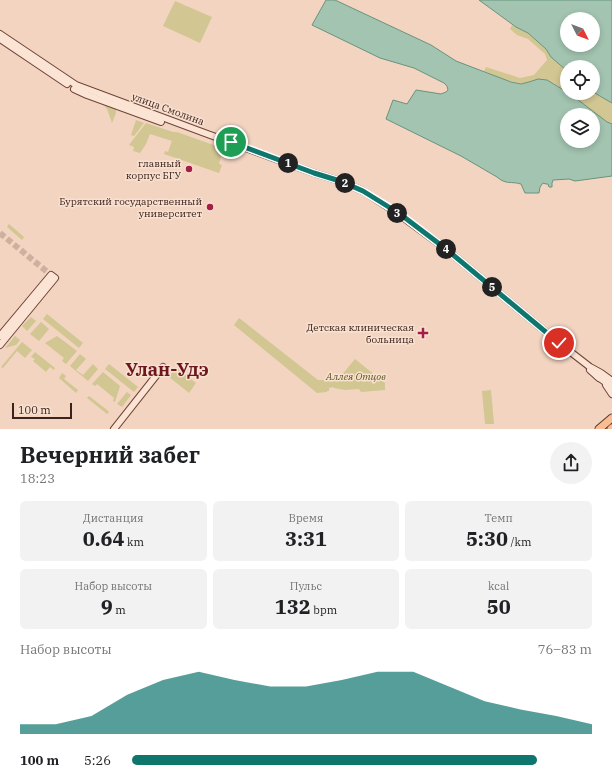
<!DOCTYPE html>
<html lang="ru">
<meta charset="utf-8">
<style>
body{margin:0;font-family:"IBM Plex Serif",serif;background:#f2f2f2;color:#202124;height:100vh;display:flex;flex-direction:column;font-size:15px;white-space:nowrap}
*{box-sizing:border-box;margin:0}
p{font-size:13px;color:#757577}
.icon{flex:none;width:22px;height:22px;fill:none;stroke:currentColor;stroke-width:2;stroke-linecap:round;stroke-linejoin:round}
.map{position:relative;height:429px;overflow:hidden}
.details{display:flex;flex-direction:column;background:#fff;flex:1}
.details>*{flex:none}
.needle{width:26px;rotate:132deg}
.tools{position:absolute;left:560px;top:12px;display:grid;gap:8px}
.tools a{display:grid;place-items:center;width:40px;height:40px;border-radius:50%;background:#fff;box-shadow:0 2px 6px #0003;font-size:20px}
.scale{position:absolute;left:12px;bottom:10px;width:60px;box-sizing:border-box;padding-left:4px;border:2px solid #3b221c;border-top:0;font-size:11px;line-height:14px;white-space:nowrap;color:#3b221c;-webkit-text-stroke:3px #f9e1d0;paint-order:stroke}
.pin{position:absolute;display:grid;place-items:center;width:34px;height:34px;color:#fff;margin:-17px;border:2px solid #fff;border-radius:50%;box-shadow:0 1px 4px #0007}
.km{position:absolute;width:20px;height:20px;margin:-10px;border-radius:50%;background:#222;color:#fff;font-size:11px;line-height:20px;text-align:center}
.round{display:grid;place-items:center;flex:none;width:42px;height:42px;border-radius:21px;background:#f2f2f2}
.summary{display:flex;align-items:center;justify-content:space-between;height:68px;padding:0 20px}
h1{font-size:22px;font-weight:700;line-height:30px}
.metrics{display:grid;grid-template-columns:repeat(3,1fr);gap:6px;height:68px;padding:4px 20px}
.metrics div{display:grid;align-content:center;border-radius:6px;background:#f2f2f2;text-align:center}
.metrics b{font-size:20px;font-weight:700}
.metrics small{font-size:11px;font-weight:400}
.metrics p{font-size:11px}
.chart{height:112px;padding:8px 20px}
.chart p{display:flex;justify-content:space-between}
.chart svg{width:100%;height:72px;margin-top:4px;fill:#0f766e;opacity:.7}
ul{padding:0 20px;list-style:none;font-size:13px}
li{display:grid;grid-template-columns:64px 48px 1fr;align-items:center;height:30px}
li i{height:10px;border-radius:5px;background:#0f766e}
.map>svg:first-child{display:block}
.green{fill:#d2c692}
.water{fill:#a3c4b1;stroke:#69937c;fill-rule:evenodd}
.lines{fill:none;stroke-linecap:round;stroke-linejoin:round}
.secondary-tunnel{stroke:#cdb09f;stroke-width:6;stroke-dasharray:6 3;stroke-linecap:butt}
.secondary-casing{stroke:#6f4439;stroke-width:8}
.primary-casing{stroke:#5b332a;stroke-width:9}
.secondary{stroke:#fce4d4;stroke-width:6}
.primary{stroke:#fabc93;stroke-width:7}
.route-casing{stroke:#fff;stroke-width:8}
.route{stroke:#0f766e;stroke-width:5}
.poi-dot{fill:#a31f47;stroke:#f9e1d0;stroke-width:1.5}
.labels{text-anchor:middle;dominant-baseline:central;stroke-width:3;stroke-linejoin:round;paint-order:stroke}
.street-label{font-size:10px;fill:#3b221c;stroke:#f9e1d0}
.poi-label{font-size:10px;fill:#3b221c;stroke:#f9e1d0;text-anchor:end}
.park-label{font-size:10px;font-style:italic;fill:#5a5720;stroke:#f9e1d0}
.town-label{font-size:18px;font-weight:bold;fill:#6d161e;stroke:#f9e1d0}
</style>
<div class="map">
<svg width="612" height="429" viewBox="0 0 612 429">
<rect width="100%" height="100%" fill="#f2d4c0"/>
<!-- green -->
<g class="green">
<polygon points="175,1 212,17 200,43 163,26"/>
<path d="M512,25L528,33L546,49L551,57L567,71V92C559,87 549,78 539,79C532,80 527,84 520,83C508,82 495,76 484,71L486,67L520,78L534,75L547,60L545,54L528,39L517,35L510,29Z"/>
<polygon points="593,92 612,103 612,124 607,122 569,93 593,93"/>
<polygon points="101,101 116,108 116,113 112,123 107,109"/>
<polygon points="136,120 144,123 134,136 131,135"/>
<polygon points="146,123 173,132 177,132 233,152 231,159 221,156 219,164 222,165 219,173 164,154 165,151 168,152 172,141 150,134 146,144 140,153 133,151 134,147 129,145"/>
<polygon points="9,224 24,237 22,240 7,227"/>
<polygon points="47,314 83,343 79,348 43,319"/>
<polygon points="31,317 36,321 27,331 22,326"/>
<polygon points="239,318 318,380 327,380 330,377 340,377 355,359 385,383 385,390 361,392 359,389 345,390 334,388 334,387 329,388 329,391 327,391 327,392 317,393 234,325"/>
<polygon points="41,322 49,329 39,341 30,334"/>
<polygon points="15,336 20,340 16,345 5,348"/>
<polygon points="57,336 77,351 66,364 62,361 64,358 45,343"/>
<polygon points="22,342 32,350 25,358 17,351 3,368 1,367"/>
<polygon points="35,352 55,368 54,370 50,367 46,372 33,361 35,359 31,357"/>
<polygon points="80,354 86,359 76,370 83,375 93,364 98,369 88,381 70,366"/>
<polygon points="109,364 138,387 134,392 105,369"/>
<polygon points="176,367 196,383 189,393 169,377"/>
<polygon points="103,372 120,386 115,402 113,401 114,398 97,384 95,386 92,384"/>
<polygon points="62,373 66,376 64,379 78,390 76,393 59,378"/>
<polygon points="491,390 494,424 485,424 482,391"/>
<polygon points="127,392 131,395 122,407 117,404"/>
<polygon points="89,396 107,410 109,412 107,414 87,398"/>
</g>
<!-- water -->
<g class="water">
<path d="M326,0H335L431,45L456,61L511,82L521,84L529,82L538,79L547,80L567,92V93L573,96L607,122L612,124V176L575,181L569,179L553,180L552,183V187H549L548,184H546L543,183L540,187L539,193H525L521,184C511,181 506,185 497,177L461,156L386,119L393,100L407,104L416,90L441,94L446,92L448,90L447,86L444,83L414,68L380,58L312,25ZM567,115H593V141H567Z"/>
<path d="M479,0H612V103L593,92V67H567V71L551,57L546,49L528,33L516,27ZM567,19H593V45H567Z"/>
</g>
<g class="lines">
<!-- secondary-tunnel -->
<polyline class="secondary-tunnel" points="0,233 51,275"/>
<defs>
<g id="secondary">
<polyline points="0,34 76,85 202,132 314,173 340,181 363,191 400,215 446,249 559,343 590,367 601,373 612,381"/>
<polyline points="0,39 67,84"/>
<polyline points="74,89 87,95 161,122"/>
<polyline points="0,336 51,275 55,278 0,345"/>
<polyline points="590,370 599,378"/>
<polyline points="597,376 612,387"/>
<polyline points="606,385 612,394"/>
<polyline points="114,429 163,367"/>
</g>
<g id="primary">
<polyline points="599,429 612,418"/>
<polyline points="611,429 612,428"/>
</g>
</defs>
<!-- secondary casing -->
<use href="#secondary" class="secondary-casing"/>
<!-- primary casing -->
<use href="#primary" class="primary-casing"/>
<!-- secondary -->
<use href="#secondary" class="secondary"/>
<!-- primary -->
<use href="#primary" class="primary"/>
</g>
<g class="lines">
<defs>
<polyline id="route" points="231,142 314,173 340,181 363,191 400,214 446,249 559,343"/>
</defs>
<!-- route casing -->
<use href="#route" class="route-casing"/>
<!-- route -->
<use href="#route" class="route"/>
</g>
<!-- markers -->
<g class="poi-dot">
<circle cx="189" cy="169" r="4"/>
<circle cx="210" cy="207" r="4"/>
<path d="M421 327h4v4h4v4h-4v4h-4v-4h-4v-4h4z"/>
</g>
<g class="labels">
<!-- street labels -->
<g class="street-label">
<text transform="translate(168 109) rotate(20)">улица Смолина</text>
</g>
<!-- poi labels -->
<g class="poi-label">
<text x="181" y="163">главный<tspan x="181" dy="12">корпус БГУ</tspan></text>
<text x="202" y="201">Бурятский государственный<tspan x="202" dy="12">университет</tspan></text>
<text x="414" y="327">Детская клиническая<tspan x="414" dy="12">больница</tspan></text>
</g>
<!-- park labels -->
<g class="park-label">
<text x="356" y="376">Аллея Отцов</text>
</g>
<!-- town labels -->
<g class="town-label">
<text x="167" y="369">Улан-Удэ</text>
</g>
</g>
</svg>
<div class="tools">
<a><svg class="needle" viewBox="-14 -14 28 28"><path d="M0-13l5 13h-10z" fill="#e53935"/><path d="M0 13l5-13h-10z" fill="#757577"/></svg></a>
<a><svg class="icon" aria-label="locate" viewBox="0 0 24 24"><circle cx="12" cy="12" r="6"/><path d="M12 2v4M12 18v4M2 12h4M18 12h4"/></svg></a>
<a><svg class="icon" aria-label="layers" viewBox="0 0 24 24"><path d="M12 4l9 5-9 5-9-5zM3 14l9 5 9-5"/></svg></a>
</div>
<div class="scale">100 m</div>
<div class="pin" style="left:231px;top:142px;background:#1e9e55"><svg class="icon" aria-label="arrive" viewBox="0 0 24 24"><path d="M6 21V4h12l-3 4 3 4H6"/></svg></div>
<div class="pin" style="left:559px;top:343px;background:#d93025"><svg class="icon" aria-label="check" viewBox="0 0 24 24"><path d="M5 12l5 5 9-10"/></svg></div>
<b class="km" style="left:288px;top:163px">1</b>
<b class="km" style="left:345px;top:183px">2</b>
<b class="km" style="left:397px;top:213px">3</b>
<b class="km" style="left:446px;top:249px">4</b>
<b class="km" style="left:492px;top:287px">5</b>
</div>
<section class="details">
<div class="summary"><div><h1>Вечерний забег</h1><p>18:23</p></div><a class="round"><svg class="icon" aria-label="share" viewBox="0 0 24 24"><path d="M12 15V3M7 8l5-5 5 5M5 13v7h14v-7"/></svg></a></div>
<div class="metrics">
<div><p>Дистанция</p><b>0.64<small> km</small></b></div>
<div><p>Время</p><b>3:31</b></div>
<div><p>Темп</p><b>5:30<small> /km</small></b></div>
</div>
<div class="metrics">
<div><p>Набор высоты</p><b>9<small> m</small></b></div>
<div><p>Пульс</p><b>132<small> bpm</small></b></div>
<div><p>kcal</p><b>50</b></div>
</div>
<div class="chart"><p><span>Набор высоты</span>76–83 m</p>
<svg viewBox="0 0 160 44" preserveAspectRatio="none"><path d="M0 44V38L10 38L20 33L30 20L40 11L50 6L60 11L70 15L80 15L90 11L100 6L110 6L120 15L130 24L140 29L150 33L160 38V44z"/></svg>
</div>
<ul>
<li><b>100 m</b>5:26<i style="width:88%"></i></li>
</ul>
</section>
